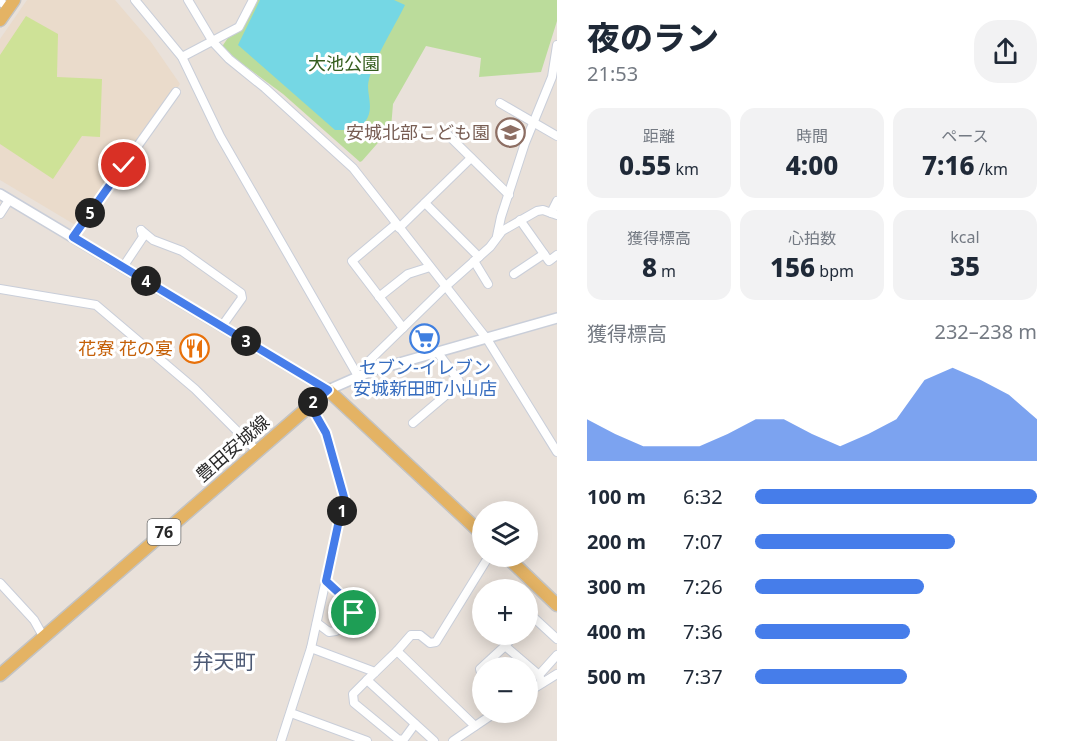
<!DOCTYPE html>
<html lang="ja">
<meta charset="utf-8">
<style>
body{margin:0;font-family:"Noto Sans","Noto Sans JP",sans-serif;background:#f2f2f3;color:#1f2937;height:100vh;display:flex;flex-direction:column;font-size:22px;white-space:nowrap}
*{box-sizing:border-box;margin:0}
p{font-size:20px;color:#747a83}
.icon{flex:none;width:33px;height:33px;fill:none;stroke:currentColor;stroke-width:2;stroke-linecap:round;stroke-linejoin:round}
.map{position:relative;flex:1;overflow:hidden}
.drawer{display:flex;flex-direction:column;background:#fff;width:510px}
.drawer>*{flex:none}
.fabs{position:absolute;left:472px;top:501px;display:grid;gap:12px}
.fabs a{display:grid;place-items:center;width:66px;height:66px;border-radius:50%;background:#fff;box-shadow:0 3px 15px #0003;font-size:30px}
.pin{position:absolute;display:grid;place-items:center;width:51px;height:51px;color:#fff;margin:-26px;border:3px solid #fff;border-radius:50%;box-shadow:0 2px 6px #0007}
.km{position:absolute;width:30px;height:30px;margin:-15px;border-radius:50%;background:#222;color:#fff;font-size:16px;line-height:30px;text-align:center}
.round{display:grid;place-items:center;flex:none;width:63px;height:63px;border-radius:24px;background:#f2f2f3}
.overview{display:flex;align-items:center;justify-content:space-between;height:102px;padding:0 30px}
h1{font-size:33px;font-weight:800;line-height:45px}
.metrics{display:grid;grid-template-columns:repeat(3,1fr);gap:9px;height:102px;padding:6px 30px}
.metrics div{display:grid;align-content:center;border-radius:15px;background:#f2f2f3;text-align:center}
.metrics b{font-size:26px;font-weight:800}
.metrics small{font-size:16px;font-weight:400}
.metrics p{font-size:16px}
.chart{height:168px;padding:12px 30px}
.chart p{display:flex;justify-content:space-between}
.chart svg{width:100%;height:108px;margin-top:6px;fill:#467dea;opacity:.7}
ul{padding:0 30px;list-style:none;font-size:20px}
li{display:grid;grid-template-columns:96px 72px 1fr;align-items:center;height:45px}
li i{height:15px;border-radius:8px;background:#467dea}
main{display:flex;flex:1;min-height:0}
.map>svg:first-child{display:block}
.education{fill:#eadbcb}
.green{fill:#bbdc9b}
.pitch{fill:#cee297}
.water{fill:#75d7e4}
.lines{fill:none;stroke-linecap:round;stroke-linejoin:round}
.minor-casing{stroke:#c9ced9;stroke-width:10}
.tertiary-casing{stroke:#c9ced9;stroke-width:12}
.primary-casing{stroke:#c3c3c3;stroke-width:15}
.minor{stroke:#fff;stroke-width:8}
.tertiary{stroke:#fff;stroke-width:9}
.primary{stroke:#e4b364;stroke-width:12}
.route-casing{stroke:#fff;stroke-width:12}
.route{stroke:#467dea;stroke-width:8}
.labels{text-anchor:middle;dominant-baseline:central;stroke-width:6;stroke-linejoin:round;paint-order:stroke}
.shield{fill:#fff;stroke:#686868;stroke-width:1.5}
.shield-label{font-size:16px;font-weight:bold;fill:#282828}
.park-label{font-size:18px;fill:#355e1f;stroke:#fff}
.education-label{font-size:18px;fill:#785e54;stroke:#fff;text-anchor:end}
.food-label{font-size:18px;fill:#c56008;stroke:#fff;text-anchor:end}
.shop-label{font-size:18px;fill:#366cbe;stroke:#fff}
.street-label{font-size:18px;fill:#282828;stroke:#fff}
.quarter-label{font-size:21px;fill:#4c5974;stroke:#fff}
</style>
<main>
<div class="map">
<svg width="557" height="741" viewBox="0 0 557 741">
<rect width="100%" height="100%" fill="#e9e1da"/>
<!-- education -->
<polygon class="education" points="27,0 115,0 151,42 180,84 77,226 0,180 0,39"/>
<!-- green -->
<polygon class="green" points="254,0 557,0 557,21 541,72 479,77 481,58 426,46 393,104 391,128 362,161 360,162 283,94 221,48"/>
<!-- pitch -->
<polygon class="pitch" points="26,16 58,34 57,77 102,79 100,137 82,136 53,179 0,144 0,55"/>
<!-- water -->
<path class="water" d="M260,0H394L405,5C396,24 369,67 368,86C368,98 374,110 365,122C357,131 346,130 335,130L238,45Z"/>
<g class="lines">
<defs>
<g id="minor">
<polyline points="135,0 182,57 220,136 358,376"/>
<polyline points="188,0 213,42 229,59 265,88 353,168 487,339 557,452"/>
<polyline points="0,2 9,7"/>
<polyline points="182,57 239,27 253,0"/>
<polyline points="500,103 557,136"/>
<polyline points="446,133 509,195"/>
<polyline points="425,203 479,257"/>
<polyline points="551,213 557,201"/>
<polyline points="0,214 9,200"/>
<polyline points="520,220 549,261 557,255"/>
<polyline points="396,224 352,261 403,328"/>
<polyline points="399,228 471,158"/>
<polyline points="141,230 153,240 182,251 241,293 242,298 222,326"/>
<polyline points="497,236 501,217 525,143 552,77 557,45"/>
<polyline points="73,237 176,92"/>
<polyline points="474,261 488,284"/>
<polyline points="123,267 143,237 141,230"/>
<polyline points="514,274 544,254"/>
<polyline points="0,289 96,305 195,389 257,451"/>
<polyline points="379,297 408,274 430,267"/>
<polyline points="371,371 366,364 445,287 490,247 502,231 537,211 543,210 557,215"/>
<polyline points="413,423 459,384 459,381 438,353"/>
<polyline points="0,583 34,620 43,636"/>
<polyline points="528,620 532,616 557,639"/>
<polyline points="317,623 329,632 336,631 354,613 353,606 326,581"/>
<polyline points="515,634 505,646 539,675"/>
<polyline points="311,648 375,672"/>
<polyline points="397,651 411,635 420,635 430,643 436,642 489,556"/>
<polyline points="483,679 480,669 505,646"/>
<polyline points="367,680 353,694 354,703 399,740 404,739 415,724"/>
<polyline points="542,683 539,675 557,655"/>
<polyline points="528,692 557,674"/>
<polyline points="291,713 367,741"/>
<polyline points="281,741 311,648 344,497 326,433 310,405"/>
<polyline points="434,741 367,680 397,651 475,726"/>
<polyline points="453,741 496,712"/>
</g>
<polyline id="tertiary" points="0,194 328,390 371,371 557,318"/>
<g id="primary">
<polyline points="0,20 14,0"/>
<polyline points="506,556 557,605"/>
<polyline points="0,675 328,390 483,535"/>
</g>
</defs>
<!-- minor casing -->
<use href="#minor" class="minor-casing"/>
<!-- tertiary casing -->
<use href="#tertiary" class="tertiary-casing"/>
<!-- primary casing -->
<use href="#primary" class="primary-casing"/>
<!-- minor -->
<use href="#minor" class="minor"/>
<!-- tertiary -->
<use href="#tertiary" class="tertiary"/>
<!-- primary -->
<use href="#primary" class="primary"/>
</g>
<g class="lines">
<defs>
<polyline id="route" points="124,165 73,237 328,390 310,405 326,433 344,497 326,581 353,606 354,613"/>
</defs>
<!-- route casing -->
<use href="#route" class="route-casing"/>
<!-- route -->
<use href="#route" class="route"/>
</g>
<!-- icons -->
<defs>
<symbol id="school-ring" viewBox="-11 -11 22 22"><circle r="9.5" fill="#fff" stroke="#8d6e63" stroke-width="1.5"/><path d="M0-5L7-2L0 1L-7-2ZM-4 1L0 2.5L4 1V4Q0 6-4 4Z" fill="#8d6e63"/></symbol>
<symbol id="supermarket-ring" viewBox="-11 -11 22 22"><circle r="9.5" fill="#fff" stroke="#3f7fe0" stroke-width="1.5"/><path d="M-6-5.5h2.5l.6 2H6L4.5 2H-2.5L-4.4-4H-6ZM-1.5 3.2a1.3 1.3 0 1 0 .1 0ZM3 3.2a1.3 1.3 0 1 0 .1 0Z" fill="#3f7fe0"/></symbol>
<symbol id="restaurant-ring" viewBox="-11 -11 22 22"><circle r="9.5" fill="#fff" stroke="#e8710a" stroke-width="1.5"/><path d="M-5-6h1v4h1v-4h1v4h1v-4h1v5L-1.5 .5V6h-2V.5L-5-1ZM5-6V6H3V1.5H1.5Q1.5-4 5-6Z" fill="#e8710a"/></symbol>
</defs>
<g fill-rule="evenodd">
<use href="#school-ring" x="494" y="116" width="33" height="33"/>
<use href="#supermarket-ring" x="408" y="322" width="33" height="33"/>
<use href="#restaurant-ring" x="178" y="332" width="33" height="33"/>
</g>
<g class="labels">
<!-- shield labels -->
<rect class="shield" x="147.5" y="519" width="33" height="26" rx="4.5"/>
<g class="shield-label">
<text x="164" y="532">76</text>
</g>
<!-- park labels -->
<g class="park-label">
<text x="344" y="63">大池公園</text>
</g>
<!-- education labels -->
<g class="education-label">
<text x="490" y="132">安城北部こども園</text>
</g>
<!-- food labels -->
<g class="food-label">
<text x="173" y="348">花寮 花の宴</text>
</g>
<!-- shop labels -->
<g class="shop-label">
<text x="425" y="367">セブン-イレブン<tspan x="425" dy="21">安城新田町小山店</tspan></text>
</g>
<!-- street labels -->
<g class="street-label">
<text transform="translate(232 448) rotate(-41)">豊田安城線</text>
</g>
<!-- quarter labels -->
<g class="quarter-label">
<text x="224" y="661">弁天町</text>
</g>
</g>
</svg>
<div class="fabs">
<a><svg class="icon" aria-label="layers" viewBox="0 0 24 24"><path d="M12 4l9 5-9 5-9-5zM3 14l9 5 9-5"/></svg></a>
<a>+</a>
<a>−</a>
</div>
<div class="pin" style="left:354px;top:613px;background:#1e9e55"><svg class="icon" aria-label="arrive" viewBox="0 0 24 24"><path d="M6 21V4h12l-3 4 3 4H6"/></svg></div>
<div class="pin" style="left:124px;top:165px;background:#d93025"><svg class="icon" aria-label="check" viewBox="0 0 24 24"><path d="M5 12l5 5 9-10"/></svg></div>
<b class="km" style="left:342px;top:511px">1</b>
<b class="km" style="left:313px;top:402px">2</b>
<b class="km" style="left:246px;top:341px">3</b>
<b class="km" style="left:146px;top:281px">4</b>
<b class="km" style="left:90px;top:213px">5</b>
</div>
<section class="drawer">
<div class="overview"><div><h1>夜のラン</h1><p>21:53</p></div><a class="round"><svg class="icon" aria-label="share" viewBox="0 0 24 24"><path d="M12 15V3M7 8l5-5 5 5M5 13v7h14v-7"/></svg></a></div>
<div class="metrics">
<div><p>距離</p><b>0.55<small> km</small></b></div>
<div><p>時間</p><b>4:00</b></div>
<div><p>ペース</p><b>7:16<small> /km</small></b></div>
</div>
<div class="metrics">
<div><p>獲得標高</p><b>8<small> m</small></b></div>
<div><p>心拍数</p><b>156<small> bpm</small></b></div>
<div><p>kcal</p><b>35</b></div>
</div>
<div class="chart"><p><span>獲得標高</span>232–238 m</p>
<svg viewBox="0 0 160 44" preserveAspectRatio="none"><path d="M0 44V27L10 33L20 38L30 38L40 38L50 33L60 27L70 27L80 33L90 38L100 33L110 27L120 11L130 6L140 11L150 17L160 27V44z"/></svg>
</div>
<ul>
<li><b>100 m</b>6:32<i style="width:100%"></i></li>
<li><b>200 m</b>7:07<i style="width:71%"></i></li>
<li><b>300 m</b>7:26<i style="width:60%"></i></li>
<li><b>400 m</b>7:36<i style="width:55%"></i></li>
<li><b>500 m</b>7:37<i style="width:54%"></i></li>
</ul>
</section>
</main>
